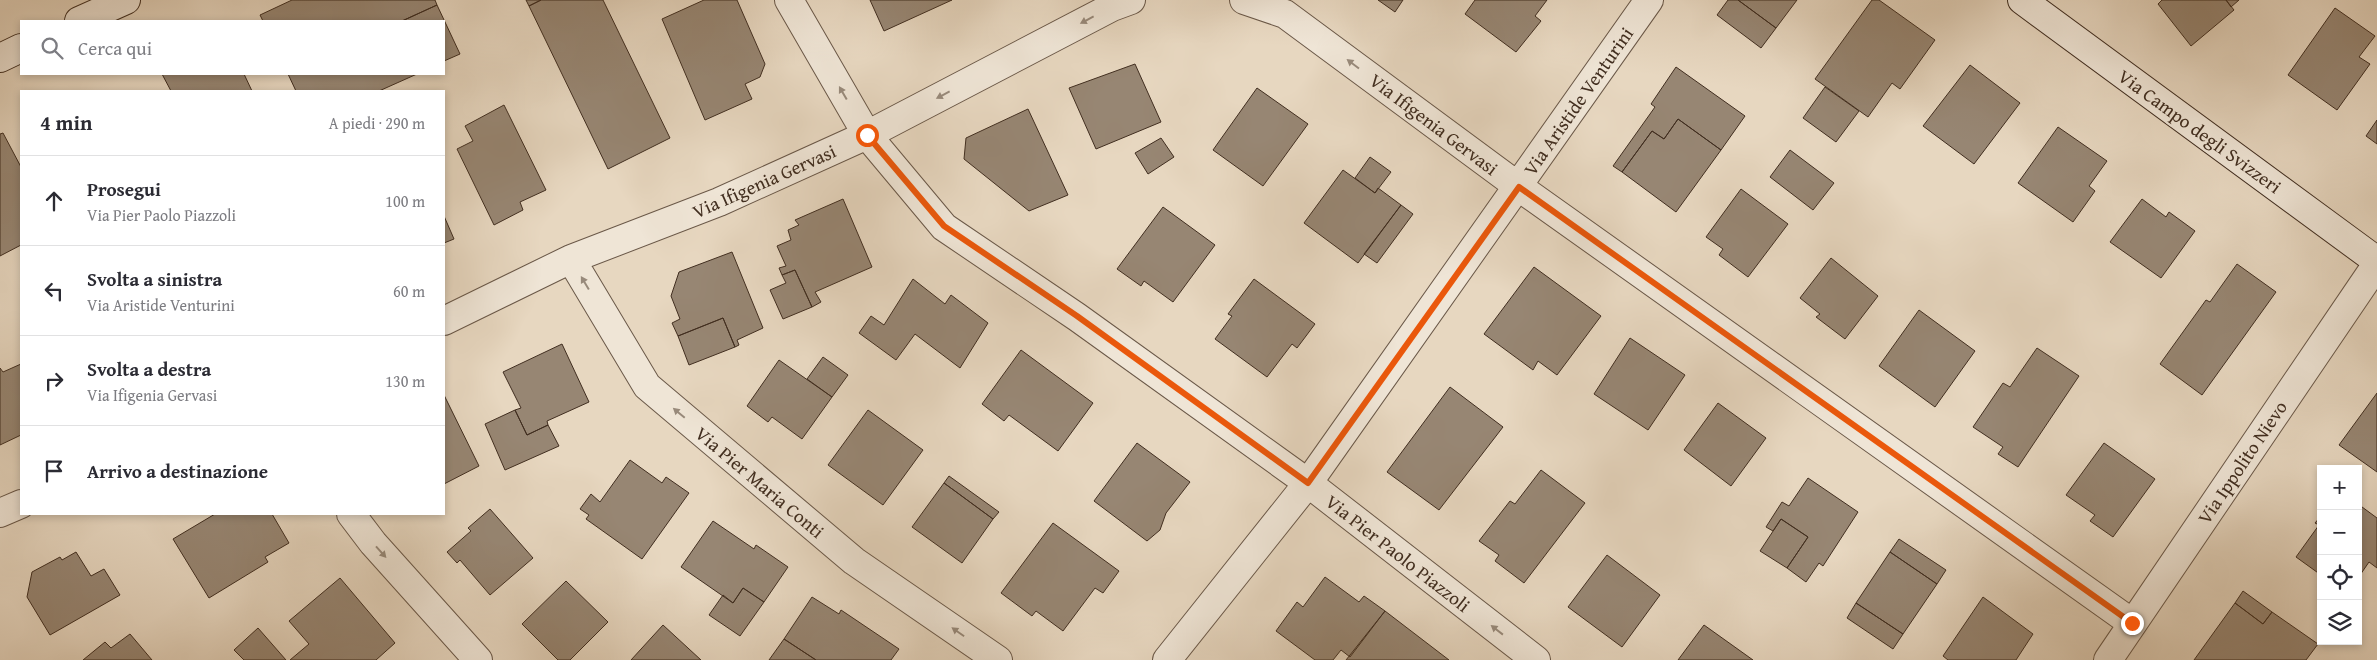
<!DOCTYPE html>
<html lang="it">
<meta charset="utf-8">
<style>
:root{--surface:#fff;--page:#f2f2f3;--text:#2b2b33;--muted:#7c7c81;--line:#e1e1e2}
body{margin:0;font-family:"Gentium Book Plus",serif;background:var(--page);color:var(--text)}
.controls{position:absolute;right:15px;bottom:15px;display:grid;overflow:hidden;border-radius:0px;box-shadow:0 2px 8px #0003}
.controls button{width:45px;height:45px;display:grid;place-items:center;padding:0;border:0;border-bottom:1px solid var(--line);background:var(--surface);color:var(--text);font:25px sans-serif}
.stop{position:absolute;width:15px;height:15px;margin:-11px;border:4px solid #ea580c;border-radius:50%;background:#fff}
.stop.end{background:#ea580c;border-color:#fff;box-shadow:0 1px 5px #0008}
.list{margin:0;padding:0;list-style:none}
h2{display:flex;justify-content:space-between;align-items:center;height:65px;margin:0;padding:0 20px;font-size:21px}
h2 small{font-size:16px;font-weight:400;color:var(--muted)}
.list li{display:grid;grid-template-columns:32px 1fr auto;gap:15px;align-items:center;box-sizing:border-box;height:90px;padding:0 20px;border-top:1px solid var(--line)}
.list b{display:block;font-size:19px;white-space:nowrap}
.list p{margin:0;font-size:16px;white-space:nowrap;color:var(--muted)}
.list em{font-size:16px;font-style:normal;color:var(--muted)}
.icon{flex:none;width:28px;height:28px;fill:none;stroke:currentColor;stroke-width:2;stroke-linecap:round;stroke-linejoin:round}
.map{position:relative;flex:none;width:2377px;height:660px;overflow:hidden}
.search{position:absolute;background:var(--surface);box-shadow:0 2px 8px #0003;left:20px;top:20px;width:425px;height:55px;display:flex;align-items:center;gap:12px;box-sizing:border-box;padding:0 18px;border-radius:0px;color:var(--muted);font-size:19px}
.panel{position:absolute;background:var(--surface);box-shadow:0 2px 8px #0003;left:20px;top:90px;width:425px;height:425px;border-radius:0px}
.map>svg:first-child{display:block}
.building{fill:#978673;stroke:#412e20}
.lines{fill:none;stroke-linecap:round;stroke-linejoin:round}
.street-casing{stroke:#6a5848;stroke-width:30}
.secondary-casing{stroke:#412e20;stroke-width:30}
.street{stroke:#efe5d6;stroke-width:28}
.secondary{stroke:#efe5d6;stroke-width:28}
.oneway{fill:#988a7b}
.route{stroke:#ea580c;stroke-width:6}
.labels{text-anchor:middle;stroke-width:4;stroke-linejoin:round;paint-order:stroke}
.street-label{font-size:19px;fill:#412e20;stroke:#efe5d6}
</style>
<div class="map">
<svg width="2377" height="660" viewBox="0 0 2377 660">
<rect width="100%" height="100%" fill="#e7d7c0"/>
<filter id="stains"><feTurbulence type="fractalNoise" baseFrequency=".004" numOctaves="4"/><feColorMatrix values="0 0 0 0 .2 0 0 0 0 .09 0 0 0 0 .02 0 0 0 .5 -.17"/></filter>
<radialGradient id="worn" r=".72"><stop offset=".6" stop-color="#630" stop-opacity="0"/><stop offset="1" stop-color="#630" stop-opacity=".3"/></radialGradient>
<path class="building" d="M292,0H435L437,5L402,21H263L260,15Z
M526,0H541L529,6Z
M541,0H603L670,138L608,169L529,6Z
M704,0H737L765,64L760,77L745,84L752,99L705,120L662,19Z
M870,0H952L884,31Z
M1378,0H1403L1395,12Z
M1475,0H1547L1535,16L1541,21L1516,52L1465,14Z
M1728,0H1738L1776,28L1761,48L1717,15Z
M1738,0H1797L1776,28Z
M1872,0H1879L1935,40L1900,89L1892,83L1868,117L1815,79Z
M2162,0H2226L2234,10L2191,46L2158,4Z
M2226,0H2239L2231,7Z
M437,5L460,54L444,61V21H402Z
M2335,8L2375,36L2359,57L2370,64L2337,110L2288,75Z
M1135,64L1161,122L1096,149L1069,88Z
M1970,65L2020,103L1974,164L1923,126Z
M1676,67L1745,116L1721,150L1678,119L1664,139L1652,131L1622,172L1613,166L1655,107L1651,104Z
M162,74H244L252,91H171Z
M288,74H417L379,91H296Z
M1825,87L1859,111L1836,142L1803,118Z
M1257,88L1308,124L1263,186L1213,150Z
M504,105L546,190L520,202L523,210L494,225L457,149L473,141L465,126Z
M1028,109L1068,195L1029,211L964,159L966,138Z
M1678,119L1721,150L1676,212L1622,172L1652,131L1664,139Z
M2377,120V144L2366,136Z
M2058,127L2107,161L2089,186L2095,191L2073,222L2018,183Z
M3,133L21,167V245L0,256V134Z
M1161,138L1174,157L1148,174L1135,153Z
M1790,150L1834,183L1813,210L1770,177Z
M1370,157L1391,172L1375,193L1355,178Z
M1343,170L1375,193L1378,188L1401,205L1358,263L1304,223Z
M1741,189L1788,224L1748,277L1719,255L1723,249L1706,237Z
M843,199L872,267L815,292L821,302L812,307L795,270L782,275L779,268L786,266L777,246L791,240L788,230L799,225L795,220Z
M2142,199L2166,217L2169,212L2195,231L2161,278L2110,242Z
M1401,205L1413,214L1377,263L1364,254Z
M1163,207L1215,245L1173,302L1144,281L1141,286L1117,269Z
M444,216L454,239L444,243Z
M732,252L763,328L737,340L739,345L735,347L723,318L678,336L672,323L680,319L671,296L679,272Z
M1831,258L1878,296L1845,339L1816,317L1820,314L1800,298Z
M2237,264L2276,292L2202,395L2160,364L2206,300L2210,302Z
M1534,267L1601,316L1557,375L1538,361L1533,370L1484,334Z
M795,270L812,307L783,319L770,290L786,283L782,275Z
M913,279L945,304L951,295L988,323L960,368L915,334L896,360L859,333L871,316L884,325Z
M1254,279L1315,324L1297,348L1292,344L1267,377L1215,339L1232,316L1228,314Z
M1919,310L1975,351L1935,407L1879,366Z
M723,318L735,347L689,365L678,336Z
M1630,338L1685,375L1648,430L1594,394Z
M562,344L589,402L547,421L548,425L527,435L515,410L521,408L503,372Z
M2037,348L2079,376L2018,467L1998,454L2003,447L1973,427L2003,383L2010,387Z
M1021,350L1093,403L1058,451L1009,415L1004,421L982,404Z
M823,357L848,375L832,397L807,379Z
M779,360L832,397L802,439L772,417L768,422L747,406Z
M21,364V435L0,445V368L3,372Z
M1450,387L1503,427L1439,510L1387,472Z
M2377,393V472L2339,445Z
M444,395L479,466L444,484Z
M1718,403L1766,438L1731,486L1684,450Z
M515,410L527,435L548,425L559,446L505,470L485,424Z
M868,410L923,450L883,505L828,465Z
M1137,443L1190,482L1166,513L1160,530L1147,541L1094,501Z
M2104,443L2155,479L2113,537L2090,521L2095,515L2066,495Z
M630,460L662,483L666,477L689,493L642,559L586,519L589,515L580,509L591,494L600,502Z
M1541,470L1585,503L1524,583L1495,561L1499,555L1479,541L1510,501L1515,504Z
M949,476L999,512L993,519L944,483Z
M1808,478L1858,512L1823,566L1819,563L1806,582L1787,568L1808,537L1781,519L1773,531L1766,527L1782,502L1789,506Z
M944,483L993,519L962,563L912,527Z
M2358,504L2377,518V568L2369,562L2358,578Z
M490,509L533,558L490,595L460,560L457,563L447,552L471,531L468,528Z
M215,514H272L289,543L265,557L268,562L209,598L173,539Z
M2321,516V575L2296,557L2319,525L2315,523Z
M1781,519L1808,537L1787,568L1760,551Z
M713,521L754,549L756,545L788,567L764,602L743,588L733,603L681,567Z
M1053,523L1119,571L1103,593L1095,588L1063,631L1036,611L1032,616L1001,593Z
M1899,539L1946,570L1937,584L1890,552Z
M76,552L91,576L104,569L120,595L50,635L27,597L32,572L60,557L62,560Z
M1890,552L1937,584L1903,634L1856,603Z
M1607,555L1660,595L1622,647L1568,607Z
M1325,577L1359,602L1364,596L1385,611L1350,657L1341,650L1333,660H1315L1276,631L1297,602L1303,607Z
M340,578L395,643L376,660H290L309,644L289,621Z
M566,581L608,622L570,660H558L522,624Z
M743,588L764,602L740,636L709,615L723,595L733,603Z
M2243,591L2272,612L2263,624L2235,603Z
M812,597L839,614L841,610L899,649L891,660H816L784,639Z
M1983,597L2033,634L2016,660H1948L1943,656Z
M1856,603L1903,634L1893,649L1847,618Z
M2235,603L2263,624L2272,612L2318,644L2306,660H2194Z
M1385,611L1449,660H1346Z
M663,625L701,660H631Z
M1704,625L1753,660H1678Z
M258,628L286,660H244L234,650Z
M130,634L152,660H83L105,642L111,648Z
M784,639L816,660H769Z"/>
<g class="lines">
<defs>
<path id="street" d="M789,0L867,135L944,227L1077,317L1308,483L1536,660
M1244,0L1285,14L1519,187L2132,623
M571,259L647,386L854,561L998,660
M444,321L571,259L719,202L867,135L1112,7L1131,0
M0,513L21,504
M351,514L373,543L478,660
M1167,660L1308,483L1649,0
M2108,660L2377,264"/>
<path id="secondary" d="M2022,0L2377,261
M79,21L126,0
M0,58L21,48"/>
</defs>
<use href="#street" class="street-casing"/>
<use href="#secondary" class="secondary-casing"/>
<use href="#street" class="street"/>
<use href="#secondary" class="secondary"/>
</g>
<defs><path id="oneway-solid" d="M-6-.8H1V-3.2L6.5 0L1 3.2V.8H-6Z" transform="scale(1.25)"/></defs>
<g class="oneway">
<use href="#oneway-solid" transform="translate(1087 20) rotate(152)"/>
<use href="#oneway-solid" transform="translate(1353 64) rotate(-143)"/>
<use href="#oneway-solid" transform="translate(843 93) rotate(-120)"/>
<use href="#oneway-solid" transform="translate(943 95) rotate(152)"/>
<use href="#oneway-solid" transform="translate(585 283) rotate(-121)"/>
<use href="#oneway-solid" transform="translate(679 413) rotate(-140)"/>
<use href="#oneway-solid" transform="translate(381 552) rotate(48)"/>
<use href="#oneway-solid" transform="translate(1497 630) rotate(-142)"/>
<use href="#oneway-solid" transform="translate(958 632) rotate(-145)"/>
</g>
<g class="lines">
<path class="route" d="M867,135L944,226L1077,316L1308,483L1519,187L2132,623"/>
</g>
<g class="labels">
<g class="street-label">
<text transform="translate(1578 101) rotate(-55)" y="7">Via Aristide Venturini</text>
<text transform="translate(1434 124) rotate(37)" y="7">Via Ifigenia Gervasi</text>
<text transform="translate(2200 131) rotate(36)" y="7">Via Campo degli Svizzeri</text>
<text transform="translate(764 181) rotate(-24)" y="7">Via Ifigenia Gervasi</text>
<text transform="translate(2242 462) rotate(-56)" y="7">Via Ippolito Nievo</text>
<text transform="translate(760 482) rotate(40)" y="7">Via Pier Maria Conti</text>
<text transform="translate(1398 553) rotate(38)" y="7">Via Pier Paolo Piazzoli</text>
</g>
</g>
<rect width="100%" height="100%" filter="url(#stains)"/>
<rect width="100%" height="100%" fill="url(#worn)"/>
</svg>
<div class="controls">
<button>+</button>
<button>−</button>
<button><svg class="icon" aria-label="locate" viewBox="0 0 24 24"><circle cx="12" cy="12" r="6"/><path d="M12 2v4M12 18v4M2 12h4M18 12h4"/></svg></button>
<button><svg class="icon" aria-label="layers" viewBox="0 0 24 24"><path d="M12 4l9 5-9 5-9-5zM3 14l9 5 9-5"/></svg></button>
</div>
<div class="stop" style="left:867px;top:135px"></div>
<div class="stop end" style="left:2132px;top:623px"></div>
<div class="search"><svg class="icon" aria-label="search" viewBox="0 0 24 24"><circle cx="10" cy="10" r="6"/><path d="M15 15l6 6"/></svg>Cerca qui</div>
<section class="panel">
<h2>4 min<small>A piedi · 290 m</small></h2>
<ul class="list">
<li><svg class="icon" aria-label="ahead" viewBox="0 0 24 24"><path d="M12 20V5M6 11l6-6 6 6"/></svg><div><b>Prosegui</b><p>Via Pier Paolo Piazzoli</p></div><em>100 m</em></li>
<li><svg class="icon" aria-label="left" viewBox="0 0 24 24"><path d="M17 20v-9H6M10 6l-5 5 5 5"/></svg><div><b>Svolta a sinistra</b><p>Via Aristide Venturini</p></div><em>60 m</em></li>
<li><svg class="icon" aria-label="right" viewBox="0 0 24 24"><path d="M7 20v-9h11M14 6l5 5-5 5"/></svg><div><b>Svolta a destra</b><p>Via Ifigenia Gervasi</p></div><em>130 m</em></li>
<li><svg class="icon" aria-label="arrive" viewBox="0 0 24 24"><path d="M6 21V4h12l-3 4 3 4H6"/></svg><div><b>Arrivo a destinazione</b></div></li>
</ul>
</section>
</div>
